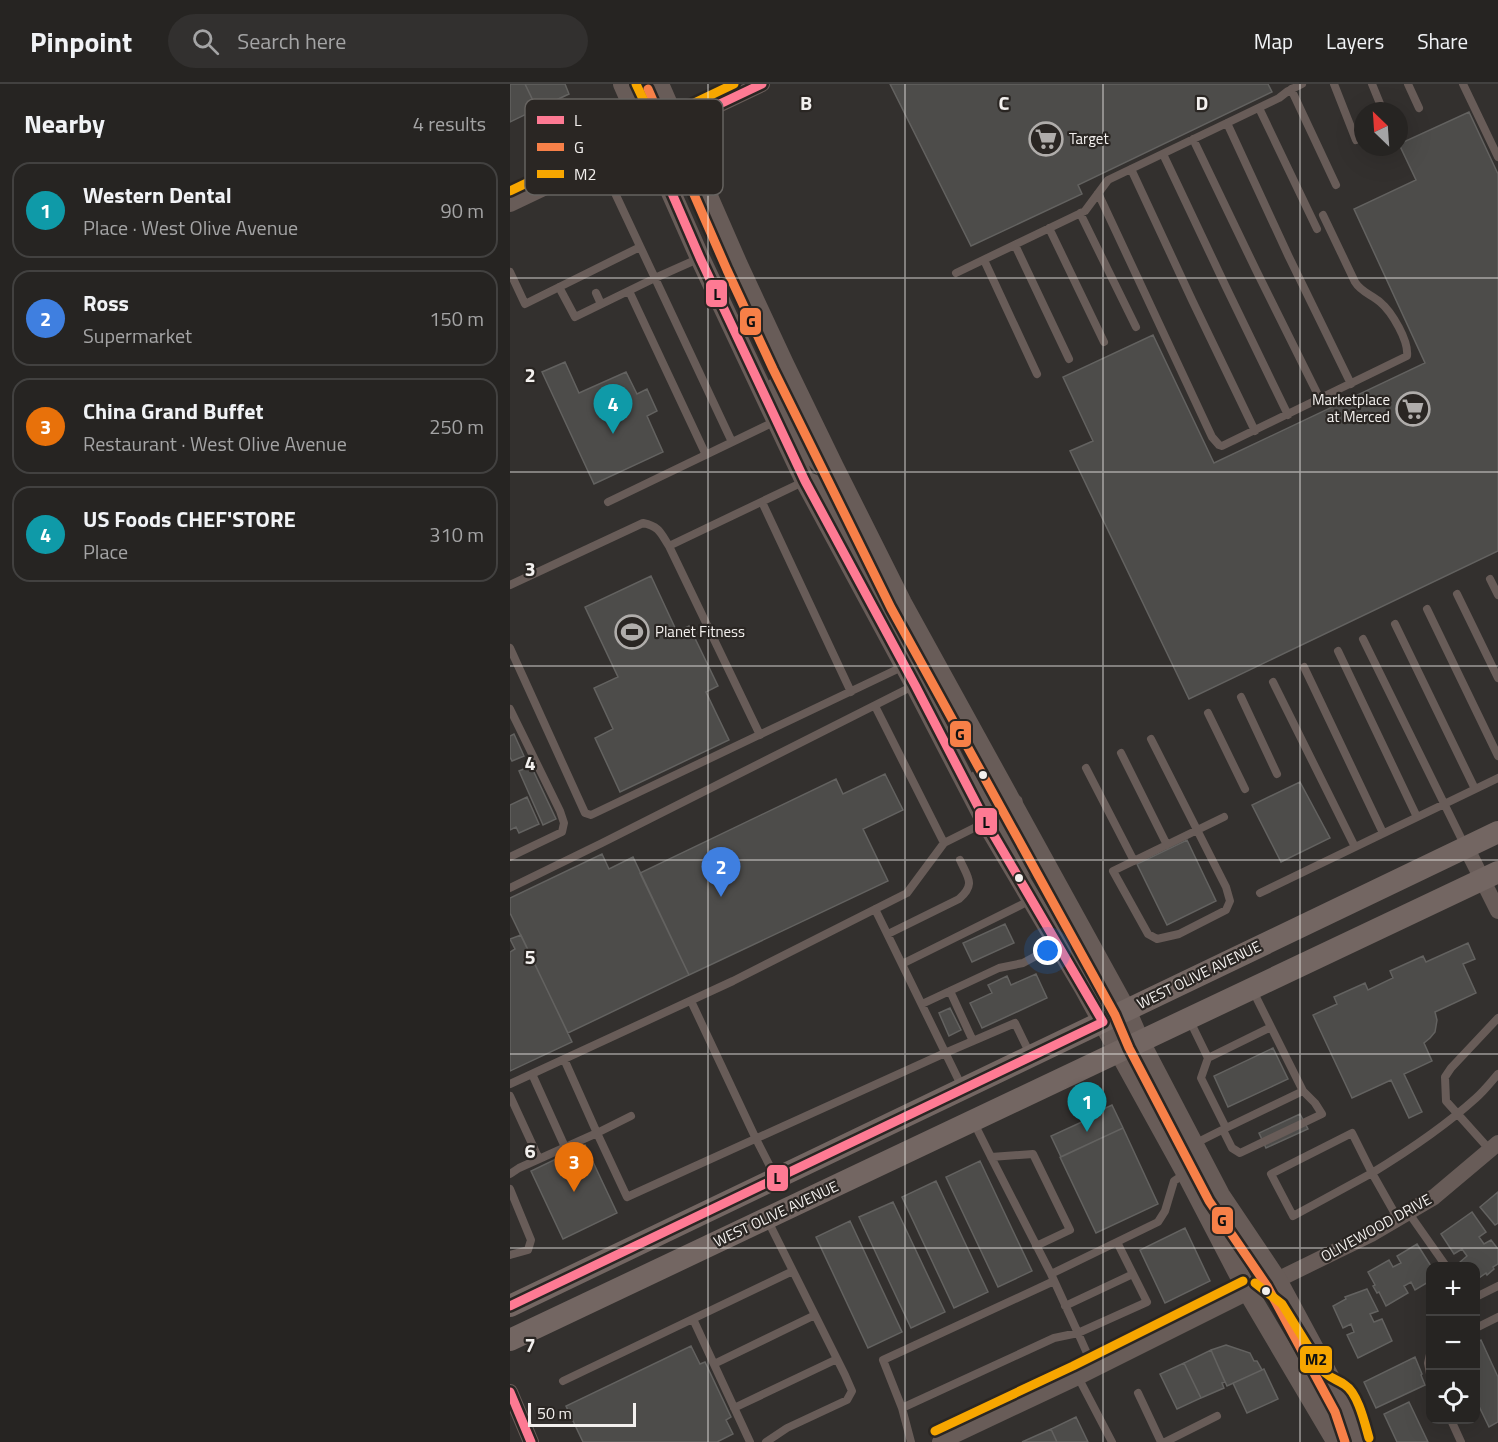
<!DOCTYPE html>
<meta charset="utf-8">
<style>
:root{--surface:#262422;--page:#32302f;--text:#f1f3f6;--muted:#a4a4a5;--line:#424140;--accent:#b0adab}
body{margin:0;font-family:"Titillium Web",sans-serif;background:var(--page);color:var(--text)}
.controls{position:absolute;right:18px;bottom:18px;display:grid;overflow:hidden;border-radius:12px;box-shadow:0 6px 24px #0002}
.controls button{width:54px;height:54px;display:grid;place-items:center;padding:0;border:0;border-bottom:2px solid var(--line);background:var(--surface);color:var(--text);font:30px sans-serif}
.compass{position:absolute;left:844px;top:18px;width:54px;height:54px;border-radius:50%;background:var(--surface);box-shadow:0 6px 24px #0002;rotate:335deg}
.scale{position:absolute;left:18px;bottom:15px;width:108px;box-sizing:border-box;padding-left:6px;border:3px solid #f3f0ee;border-top:0;font-size:16px;line-height:21px;white-space:nowrap;color:#f3f0ee;-webkit-text-stroke:4px #2a2623;paint-order:stroke}
.you{position:absolute;left:538px;top:867px;width:21px;height:21px;margin:-15px;border:4px solid #fff;border-radius:50%;background:#1a73e8;box-shadow:0 0 0 9px #1a73e833}
.badge{display:grid;place-items:center;width:39px;height:39px;border-radius:50%;background:var(--accent);color:#fff;font-size:20px;font-weight:700}
.pin{position:absolute;translate:-50% -50px;filter:drop-shadow(0 2px 3px #0008)}
.pin::after{content:'';position:absolute;top:32px;width:21px;height:18px;background:inherit;clip-path:polygon(0 0,100% 0,50% 100%)}
.list{margin:0;padding:0;list-style:none}
h2{display:flex;justify-content:space-between;align-items:center;height:78px;margin:0;padding:0 24px;font-size:26px}
h2 small{font-size:20px;font-weight:400;color:var(--muted)}
.list li{display:grid;grid-template-columns:39px 1fr auto;gap:18px;align-items:center;box-sizing:border-box;height:96px;margin:0 12px 12px;padding:0 12px;border:2px solid var(--line);border-radius:18px}
.list b{display:block;font-size:22px;white-space:nowrap}
.list p{margin:0;font-size:20px;white-space:nowrap;color:var(--muted)}
.list em{font-size:20px;font-style:normal;color:var(--muted)}
.icon{flex:none;width:33px;height:33px;fill:none;stroke:currentColor;stroke-width:2;stroke-linecap:round;stroke-linejoin:round}
.map{position:relative;flex:none;width:988px;height:1358px;overflow:hidden}
header{display:flex;align-items:center;gap:36px;box-sizing:border-box;height:84px;padding:0 30px;background:var(--surface);border-bottom:2px solid var(--line)}
header strong{font-size:28px}
nav{display:flex;gap:33px;margin-inline-start:auto;font-size:21px}
.search{width:420px;height:54px;background:var(--page);display:flex;align-items:center;gap:15px;box-sizing:border-box;padding:0 21px;border-radius:33px;color:var(--muted);font-size:22px}
main{display:flex}
aside{flex:1;background:var(--surface)}
.map>svg:first-child{display:block}
.building{fill:#4d4c4a;stroke:#636260;stroke-width:1.5}
.lines{fill:none;stroke-linecap:round;stroke-linejoin:round}
.service{stroke:#685c58;stroke-width:8}
.minor{stroke:#685c58;stroke-width:16}
.tertiary{stroke:#685c58;stroke-width:20}
.secondary{stroke:#736662;stroke-width:22}
.bus-1-casing{stroke:#2a2623;stroke-width:14}
.bus-2-casing{stroke:#2a2623;stroke-width:14}
.bus-3-casing{stroke:#2a2623;stroke-width:14}
.bus-1{stroke:#fe7a93;stroke-width:9}
.bus-2{stroke:#f78048;stroke-width:9}
.bus-3{stroke:#f7a600;stroke-width:9}
.grid{fill:none;stroke:#f3f0ee;stroke-width:1.5;stroke-opacity:0.55}
.bus-dot{fill:#f3f0ee;stroke:#2a2623;stroke-width:2}
.labels{text-anchor:middle;stroke-width:4.5;stroke-linejoin:round;paint-order:stroke}
.poi-label{font-size:15px;fill:#f3f0ee;stroke:#2a2623;text-anchor:start}
.street-label{font-size:15px;fill:#f3f0ee;stroke:#2a2623}
.key{fill:#2a2623;stroke:#666360;stroke-width:1.5}
.key-label{font-size:16px;fill:#f3f0ee}
.grid-label{font-size:20px;text-anchor:middle;font-weight:bold;fill:#f3f0ee;stroke:#2a2623;stroke-width:4.5;stroke-linejoin:round;paint-order:stroke}
.line-badge{stroke:#2a2623;stroke-width:2}
.pale-badge-label{font-size:16px;text-anchor:middle;font-weight:bold;fill:#111}
</style>
<header>
<strong>Pinpoint</strong>
<div class="search"><svg class="icon" aria-label="search" viewBox="0 0 24 24"><circle cx="10" cy="10" r="6"/><path d="M15 15l6 6"/></svg>Search here</div>
<nav><a>Map</a><a>Layers</a><a>Share</a></nav>
</header>
<main>
<aside>
<h2>Nearby<small>4 results</small></h2>
<ul class="list">
<li><span class="badge" style="background:#0f9aa8">1</span><div><b>Western Dental</b><p>Place · West Olive Avenue</p></div><em>90 m</em></li>
<li><span class="badge" style="background:#3f7fe0">2</span><div><b>Ross</b><p>Supermarket</p></div><em>150 m</em></li>
<li><span class="badge" style="background:#e8710a">3</span><div><b>China Grand Buffet</b><p>Restaurant · West Olive Avenue</p></div><em>250 m</em></li>
<li><span class="badge" style="background:#0f9aa8">4</span><div><b>US Foods CHEF'STORE</b><p>Place</p></div><em>310 m</em></li>
</ul>
</aside>
<div class="map">
<svg width="988" height="1358" viewBox="0 0 988 1358">
<rect width="100%" height="100%" fill="#33302e"/>
<path class="building" d="M0,0H15L27,25L0,38Z
M15,0H55L59,10L27,25Z
M380,0H758L762,8L568,101L572,110L461,162Z
M959,28L988,90V467L679,615L560,367L583,357L553,293L643,251L704,379L915,279L844,125L906,96L889,60Z
M55,278L69,309L116,288L127,310L137,305L147,327L137,332L153,368L84,400L32,288Z
M141,492L167,548L179,542L208,602L196,608L219,656L110,708L85,654L103,645L84,604L108,593L75,523Z
M4,650L14,672L2,677L0,673V652Z
M21,682L46,735L33,741L9,687Z
M375,690L393,726L353,745L378,797L179,891L130,789L326,695L333,710Z
M790,698L820,754L771,778L742,721Z
M17,713L29,740L9,749L6,743L0,746V721Z
M677,756L706,817L657,841L627,780Z
M92,770L99,785L123,773L179,891L58,949L0,829V814Z
M495,840L504,859L462,878L453,859Z
M11,851L62,958L0,987V868L5,865L0,855Z
M958,859L965,875L953,880L966,909L925,928L927,936L925,948L920,954L914,959L922,977L894,990L912,1028L899,1034L881,996L842,1014L803,931L827,920L824,913L855,899L858,906L883,894L880,887L913,872L916,878Z
M526,890L537,914L472,944L460,919L482,909L478,901L497,892L501,901Z
M440,924L451,946L439,952L429,929Z
M763,964L778,995L718,1023L704,992Z
M602,1021L613,1044L551,1073L541,1052L574,1037L572,1035Z
M790,1030L798,1045L756,1064L749,1049Z
M613,1044L648,1120L586,1149L550,1073Z
M75,1061L107,1129L53,1155L21,1087Z
M470,1077L522,1187L488,1203L436,1093Z
M426,1097L478,1208L444,1224L392,1113Z
M988,1108V1139L985,1141L970,1123Z
M383,1118L435,1228L401,1244L349,1133Z
M962,1128L976,1148L969,1153L974,1160L981,1156L988,1165V1180L983,1183L984,1185L977,1191L976,1189L966,1196V1182H953L950,1178L957,1172L952,1165L944,1170L931,1150Z
M340,1137L392,1248L358,1264L306,1153Z
M675,1144L700,1197L655,1219L630,1166Z
M907,1160L921,1182L920,1197L905,1206L901,1198L894,1202L898,1209L876,1222L869,1208L867,1209L863,1202L865,1201L858,1188L879,1176L883,1183L891,1179L887,1172Z
M857,1205L868,1227L860,1230L864,1238L872,1235L882,1257L848,1274L837,1251L844,1248L841,1240L833,1244L823,1222L836,1215L835,1213Z
M971,1256L988,1293V1338L979,1343L966,1316V1259Z
M716,1261L740,1269L744,1277H747L752,1286L717,1302L701,1266Z
M181,1262L190,1280L195,1278L221,1333L216,1336L223,1350L207,1358H73L56,1322Z
M701,1266L715,1298L712,1299L714,1304L691,1314L674,1279Z
M905,1273L912,1290L911,1291L915,1301L866,1324L854,1298Z
M674,1279L691,1314L667,1325L650,1290Z
M754,1285L768,1315L737,1329L723,1299Z
M899,1318L918,1358H887L874,1330Z
M566,1333L578,1358H547L541,1345Z
M541,1345L547,1358H512Z"/>
<g class="lines">
<path class="service" d="M824,0L846,56
M862,0L873,27
M898,0L909,24
M953,0L988,73
M781,5L826,101
M749,24L807,145
M717,39L778,171L841,300
M683,55L746,186L810,315
M653,70L715,201L778,331
M621,85L682,216L745,347
M104,107L222,358
M588,109L702,353L709,361L712,362L897,272C899,257 882,228 870,218C862,211 851,208 845,198L813,131
M570,129L626,243
M539,144L594,258
M505,161L559,275
M474,176L527,290
M0,188L15,220L130,163
M446,189L575,127L598,96L769,14L778,7L792,0
M49,203L65,233L145,194L190,174
M119,207L196,371
M86,209L91,220
M98,418L268,336
M252,418L341,608
M159,462L250,651
M980,495L988,511
M0,501L133,439C150,443 150,448 159,462L295,397
M947,510L988,594
M917,525L988,672
M885,540L965,705
M853,555L955,762
M0,564L75,729L81,731L394,582
M828,567L907,733
M794,583L873,749
M763,598L845,763
M731,613L767,690
M365,622L434,759
M0,625L50,727L54,739L52,748L0,773
M698,629L735,705
M641,655L716,803L720,817L716,826L669,850L647,855L638,850L603,787C640,769 677,751 714,733
M611,669L657,761
M576,684L624,777
M0,804L92,759L405,601
M750,809L988,694
M365,825L453,1005
M378,850L449,815C466,800 458,794 450,776
M392,880L521,816
M440,907L463,957
M181,917L246,1055L266,1094
M412,920L489,884L513,879L548,860
M679,935L698,974L691,994L716,1044L684,1060
M698,974L761,943
M54,975L87,1049L121,1032
M22,990L55,1063
M0,1000L223,897L397,809L434,759L476,738
M0,1012L29,1075
M464,1039L481,1073L541,1190L568,1249L637,1218L607,1158
M716,1044L793,1007L743,907
M713,1046L722,1064L730,1069L812,1030L805,1019L793,1007
M842,1049L862,1089L783,1132L761,1090Z
M980,1066L936,1017L935,993L941,984L988,934
M481,1073L523,1070L560,1146L526,1162
M0,1090L9,1084L87,1049L117,1113L435,969L505,939L521,972
M0,1105L21,1156L18,1166L0,1171
M898,1128L936,1182
M888,1135L862,1089C898,1067 934,1043 966,1014C974,1007 981,998 988,990
M541,1190L648,1138L655,1127L664,1097L676,1089
M966,1213L988,1202
M555,1222L623,1190
M183,1235L240,1358
M966,1244L988,1233
M920,1270L918,1279L920,1290
M204,1280L305,1231
M568,1293L602,1358
M53,1297L283,1187
M628,1309L651,1358
M224,1324L327,1275
M392,1324L373,1276L544,1197
M941,1336L951,1358
M256,1358L277,1344L337,1316L342,1307L335,1291L257,1135
M401,1358L392,1324L544,1254L568,1249L584,1285
M655,1358L707,1332"/>
<path class="minor" d="M0,120L252,0
M956,763L988,827
M767,1196L861,1150L924,1113L988,1059
M0,1308L21,1358
M430,1358L568,1293L738,1208"/>
<path class="tertiary" d="M113,0L190,174L295,397L405,601L476,738L574,904L676,1089L738,1208L823,1352L828,1358
M149,0L228,181L274,280L324,383L392,519L616,926L630,958L710,1111L767,1196L829,1311L836,1323L848,1358
M265,304C280,331 291,362 314,383H324
M295,397L308,402L316,408L324,417L352,471L372,503
M468,696L478,715L487,722L503,719
M476,738H487L496,743L528,786"/>
<path class="secondary" d="M0,1222C329,1064 659,906 988,748
M0,1256L988,788"/>
<defs>
<path id="bus-1" d="M0,1222L593,938L476,738L405,601L295,397L190,174L138,54L252,0
M0,1308L21,1358"/>
<path id="bus-2" d="M138,5L217,186L263,285L381,524L605,931L619,964L699,1117L757,1202L825,1328L835,1358"/>
<path id="bus-3" d="M126,0L149,49
M0,107L224,0
M745,1199L772,1220L814,1288C823,1296 827,1295 835,1301C848,1309 855,1340 859,1354
M425,1347L563,1282L733,1197"/>
</defs>
<use href="#bus-1" class="bus-1-casing"/>
<use href="#bus-2" class="bus-2-casing"/>
<use href="#bus-3" class="bus-3-casing"/>
<use href="#bus-1" class="bus-1"/>
<use href="#bus-2" class="bus-2"/>
<use href="#bus-3" class="bus-3"/>
</g>
<path class="grid" d="M198,0V1358M395,0V1358M593,0V1358M790,0V1358M0,194H988M0,388H988M0,582H988M0,776H988M0,970H988M0,1164H988"/>
<defs>
<symbol id="supermarket-ring" viewBox="-11 -11 22 22"><circle r="9.5" fill="#2a2623" stroke="#b0adab" stroke-width="1.5"/><path d="M-6-5.5h2.5l.6 2H6L4.5 2H-2.5L-4.4-4H-6ZM-1.5 3.2a1.3 1.3 0 1 0 .1 0ZM3 3.2a1.3 1.3 0 1 0 .1 0Z" fill="#b0adab"/></symbol>
<symbol id="stadium-ring" viewBox="-11 -11 22 22"><circle r="9.5" fill="#2a2623" stroke="#b0adab" stroke-width="1.5"/><path d="M0-5a6.5 5 0 1 0 0 10a6.5 5 0 1 0 0-10ZM-3.5-1.8h7v3.6h-7Z" fill="#b0adab"/></symbol>
</defs>
<g fill-rule="evenodd">
<use href="#supermarket-ring" x="517" y="36" width="38" height="38"/>
<use href="#supermarket-ring" x="884" y="306" width="38" height="38"/>
<use href="#stadium-ring" x="103" y="529" width="38" height="38"/>
</g>
<g class="bus-dot">
<circle cx="473" cy="691" r="5"/>
<circle cx="509" cy="794" r="5"/>
<circle cx="756" cy="1207" r="5"/>
</g>
<g class="labels">
<g class="poi-label">
<text x="559" y="60">Target</text>
<text x="880" y="321" text-anchor="end">Marketplace<tspan x="880" dy="17">at Merced</tspan></text>
<text x="145" y="553">Planet Fitness</text>
</g>
<g class="street-label">
<text transform="translate(689 891) rotate(-26)" y="5">WEST OLIVE AVENUE</text>
<text transform="translate(266 1130) rotate(-25)" y="5">WEST OLIVE AVENUE</text>
<text transform="translate(866 1144) rotate(-29)" y="5">OLIVEWOOD DRIVE</text>
</g>
</g>
<rect x="15" y="15" width="198" height="96" rx="9" class="key"/>
<rect x="27" y="32" width="27" height="8" fill="#fe7a93"/>
<rect x="27" y="59" width="27" height="8" fill="#f78048"/>
<rect x="27" y="86" width="27" height="8" fill="#f7a600"/>
<g class="key-label">
<text x="64" y="42">L</text>
<text x="64" y="69">G</text>
<text x="64" y="96">M2</text>
</g>
<g class="grid-label">
<text x="296" y="26">B</text>
<text x="494" y="26">C</text>
<text x="692" y="26">D</text>
<text x="20" y="298">2</text>
<text x="20" y="492">3</text>
<text x="20" y="686">4</text>
<text x="20" y="880">5</text>
<text x="20" y="1074">6</text>
<text x="20" y="1268">7</text>
</g>
<g class="line-badge">
<rect x="195" y="195" width="23" height="29" rx="6" fill="#fe7a93"/>
<rect x="229" y="223" width="23" height="29" rx="6" fill="#f78048"/>
<rect x="439" y="636" width="23" height="28" rx="6" fill="#f78048"/>
<rect x="464" y="723" width="24" height="29" rx="6" fill="#fe7a93"/>
<rect x="256" y="1080" width="23" height="28" rx="6" fill="#fe7a93"/>
<rect x="701" y="1122" width="23" height="29" rx="6" fill="#f78048"/>
<rect x="789" y="1261" width="34" height="29" rx="6" fill="#f7a600"/>
</g>
<g class="pale-badge-label">
<text x="207" y="216">L</text>
<text x="241" y="243">G</text>
<text x="450" y="656">G</text>
<text x="476" y="744">L</text>
<text x="267" y="1100">L</text>
<text x="712" y="1142">G</text>
<text x="806" y="1281">M2</text>
</g>
</svg>
<div class="controls">
<button>+</button>
<button>−</button>
<button><svg class="icon" aria-label="locate" viewBox="0 0 24 24"><circle cx="12" cy="12" r="6"/><path d="M12 2v4M12 18v4M2 12h4M18 12h4"/></svg></button>
</div>
<svg class="compass" viewBox="-18 -18 36 36"><path d="M0-13l5 13h-10z" fill="#e53935"/><path d="M0 13l5-13h-10z" fill="#a4a4a5"/></svg>
<div class="scale">50 m</div>
<div class="you"></div>
<div class="pin badge" style="left:577px;top:1048px;background:#0f9aa8">1</div>
<div class="pin badge" style="left:211px;top:813px;background:#3f7fe0">2</div>
<div class="pin badge" style="left:64px;top:1108px;background:#e8710a">3</div>
<div class="pin badge" style="left:103px;top:350px;background:#0f9aa8">4</div>
</div>
</main>
